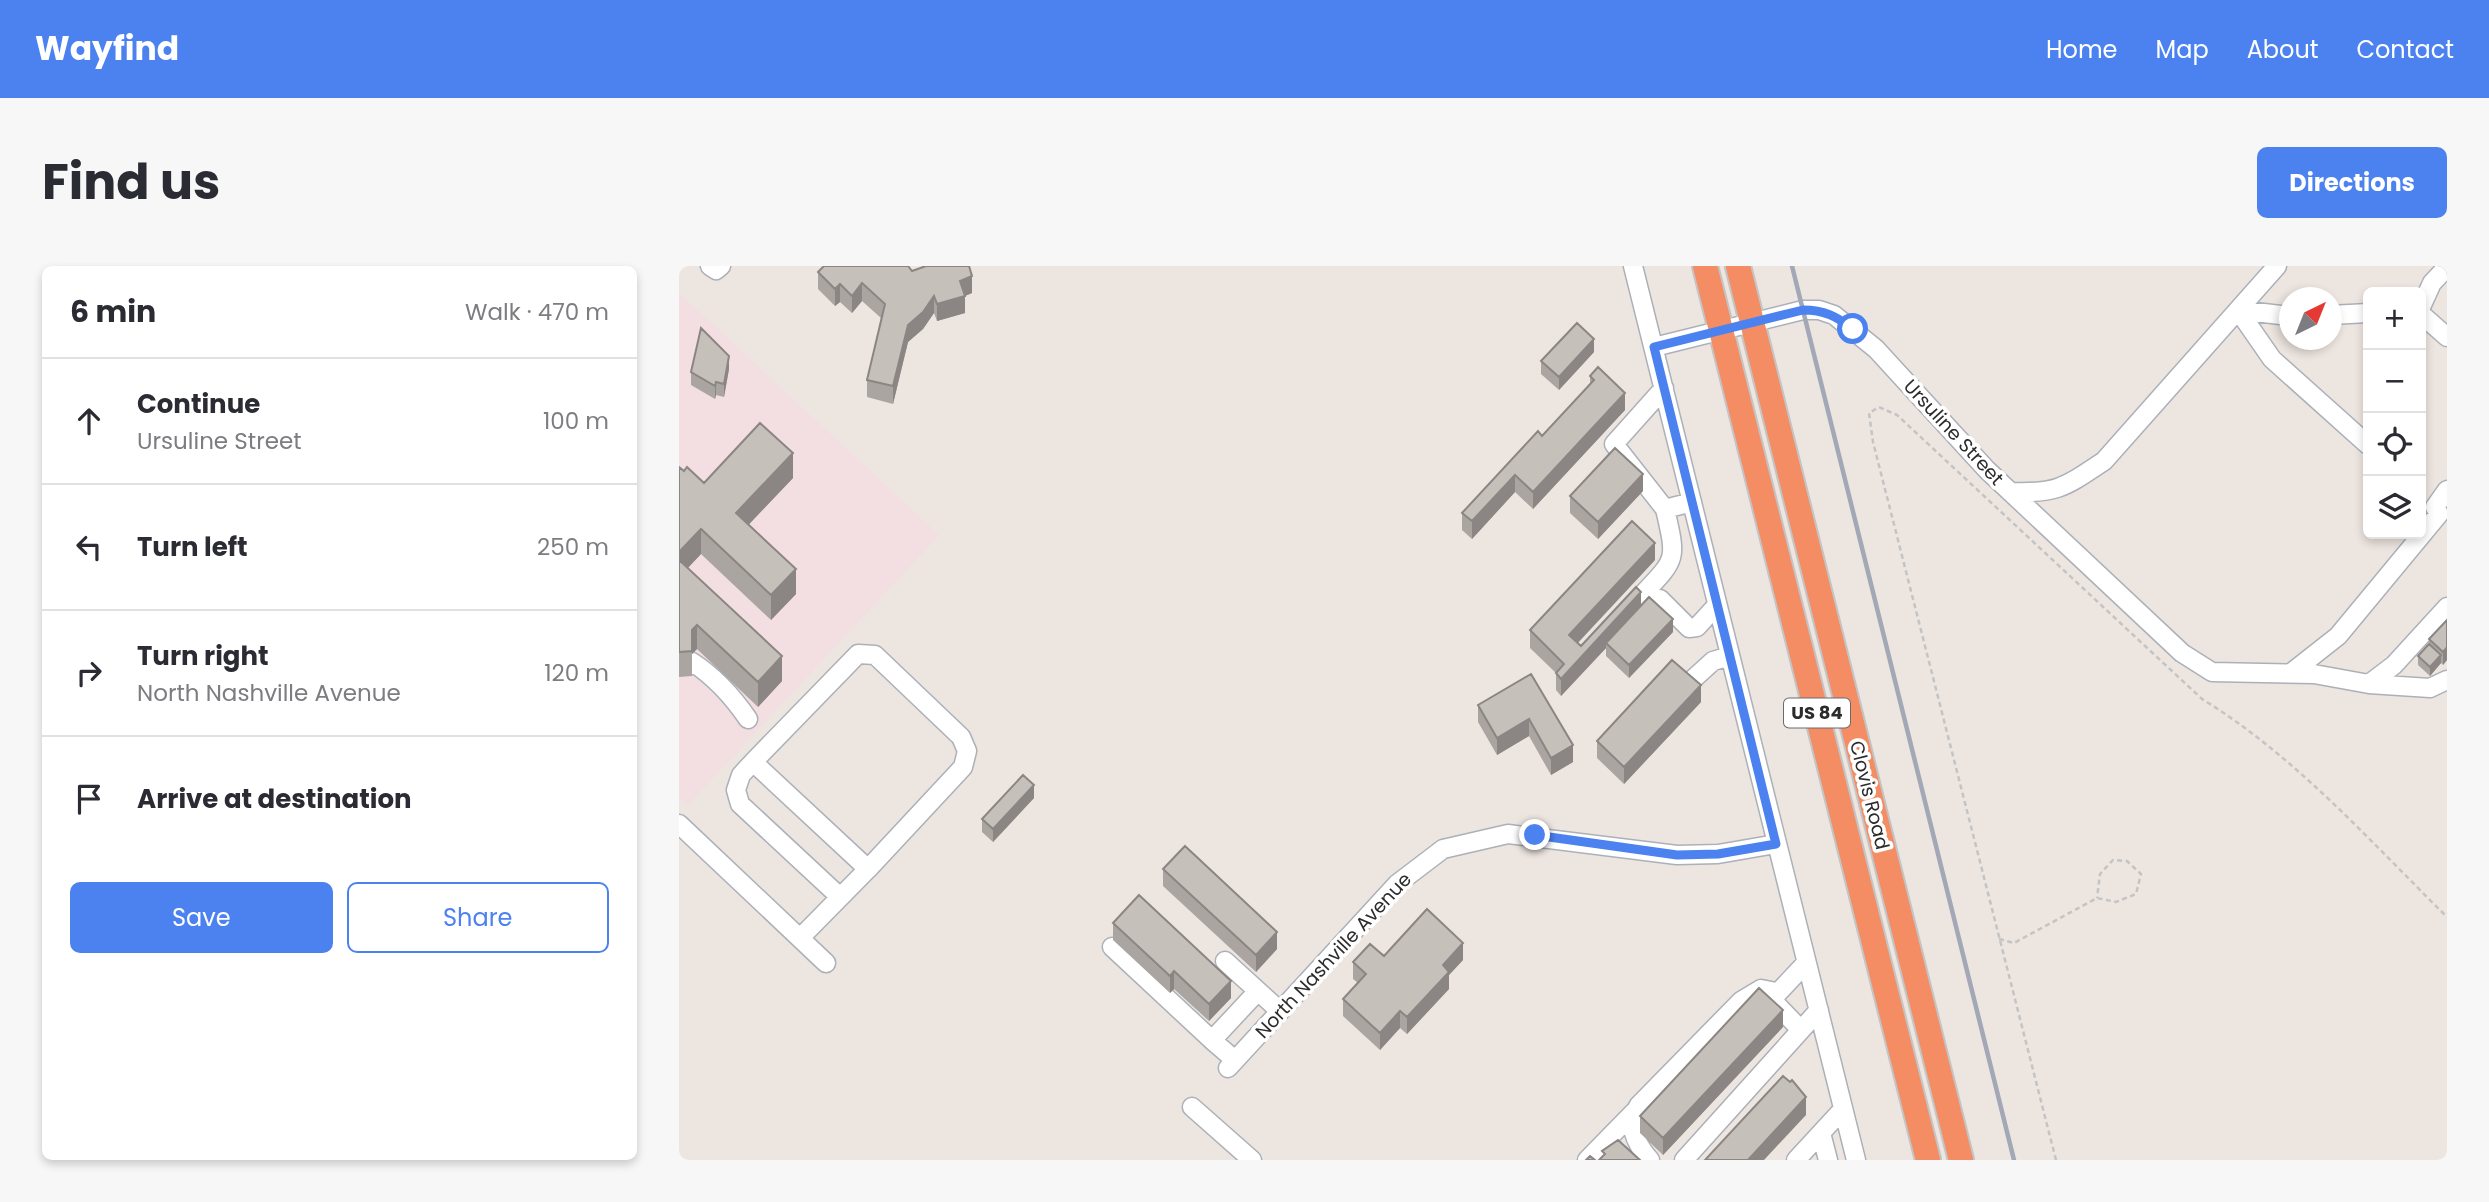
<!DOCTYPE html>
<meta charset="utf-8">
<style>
:root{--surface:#fff;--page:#f7f7f7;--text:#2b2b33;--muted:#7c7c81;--line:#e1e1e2;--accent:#4b82ef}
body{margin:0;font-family:Poppins,sans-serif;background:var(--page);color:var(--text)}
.controls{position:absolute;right:21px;top:21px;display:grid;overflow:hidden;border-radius:10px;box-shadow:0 4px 10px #0003}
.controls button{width:63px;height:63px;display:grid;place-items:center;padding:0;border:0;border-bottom:2px solid var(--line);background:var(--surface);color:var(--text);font:35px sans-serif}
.compass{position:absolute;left:1600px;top:21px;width:63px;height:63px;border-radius:50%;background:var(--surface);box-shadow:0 4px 10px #0003;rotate:43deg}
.stop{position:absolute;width:21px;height:21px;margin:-16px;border:5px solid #4b82ef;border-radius:50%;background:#fff}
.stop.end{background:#4b82ef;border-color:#fff;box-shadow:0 2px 7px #0008}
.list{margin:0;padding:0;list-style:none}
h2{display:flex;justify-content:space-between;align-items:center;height:91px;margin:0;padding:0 28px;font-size:30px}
h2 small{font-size:23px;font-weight:400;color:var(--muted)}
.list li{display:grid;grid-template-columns:46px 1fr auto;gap:21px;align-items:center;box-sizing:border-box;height:126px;padding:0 28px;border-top:2px solid var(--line)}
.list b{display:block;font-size:26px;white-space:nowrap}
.list p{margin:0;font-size:23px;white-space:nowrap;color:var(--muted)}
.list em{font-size:23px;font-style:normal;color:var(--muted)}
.actions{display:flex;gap:14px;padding:21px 28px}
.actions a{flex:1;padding:16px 0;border:2px solid var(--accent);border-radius:10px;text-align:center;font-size:24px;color:var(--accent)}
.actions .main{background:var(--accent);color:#fff}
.icon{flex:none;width:38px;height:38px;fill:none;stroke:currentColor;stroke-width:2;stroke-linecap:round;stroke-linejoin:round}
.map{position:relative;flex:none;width:1768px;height:894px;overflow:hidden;border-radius:10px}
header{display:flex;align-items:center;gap:42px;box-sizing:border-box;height:98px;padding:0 35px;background:var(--accent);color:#fff}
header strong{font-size:33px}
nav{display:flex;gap:38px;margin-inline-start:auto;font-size:24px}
.intro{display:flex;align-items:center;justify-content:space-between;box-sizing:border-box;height:168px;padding:0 42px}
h1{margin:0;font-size:49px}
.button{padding:18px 32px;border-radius:10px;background:var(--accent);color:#fff;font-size:24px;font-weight:700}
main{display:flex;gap:42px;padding:0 42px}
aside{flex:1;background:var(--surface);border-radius:10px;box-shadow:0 4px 10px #0003}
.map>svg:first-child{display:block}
.medical{fill:#f3dee2}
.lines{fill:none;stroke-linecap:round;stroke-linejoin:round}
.minor-casing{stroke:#acb0b8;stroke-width:21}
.highway-casing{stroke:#c4c4c4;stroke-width:28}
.path{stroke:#c4c4c4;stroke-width:2.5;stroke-dasharray:5 3.5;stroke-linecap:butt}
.minor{stroke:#fff;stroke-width:18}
.highway{stroke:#f48d63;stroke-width:24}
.rail{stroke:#a2a8b5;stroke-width:4.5}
.wall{fill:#aaa5a1}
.shaded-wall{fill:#8b8683}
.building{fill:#c6c0bb;stroke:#8b8683;stroke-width:2}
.route{stroke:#4b82ef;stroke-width:9}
.labels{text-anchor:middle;stroke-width:7;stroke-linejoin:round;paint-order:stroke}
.shield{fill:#fff;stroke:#6b6b6b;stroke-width:2}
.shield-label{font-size:18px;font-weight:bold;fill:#2c2c2c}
.street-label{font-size:19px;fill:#2c2c2c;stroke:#fff}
</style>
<header>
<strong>Wayfind</strong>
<nav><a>Home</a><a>Map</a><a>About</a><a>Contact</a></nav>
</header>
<div class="intro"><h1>Find us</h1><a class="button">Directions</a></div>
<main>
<aside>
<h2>6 min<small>Walk · 470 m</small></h2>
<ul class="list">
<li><svg class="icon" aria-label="ahead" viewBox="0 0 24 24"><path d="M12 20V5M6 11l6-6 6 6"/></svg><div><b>Continue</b><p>Ursuline Street</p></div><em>100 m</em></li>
<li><svg class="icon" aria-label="left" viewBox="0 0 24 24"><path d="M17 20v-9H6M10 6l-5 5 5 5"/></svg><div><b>Turn left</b></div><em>250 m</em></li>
<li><svg class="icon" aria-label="right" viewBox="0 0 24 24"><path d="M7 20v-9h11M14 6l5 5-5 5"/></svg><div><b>Turn right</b><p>North Nashville Avenue</p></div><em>120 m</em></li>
<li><svg class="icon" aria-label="arrive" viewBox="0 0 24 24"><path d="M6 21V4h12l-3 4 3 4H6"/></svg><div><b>Arrive at destination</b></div></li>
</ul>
<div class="actions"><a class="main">Save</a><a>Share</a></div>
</aside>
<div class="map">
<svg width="1768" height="894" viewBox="0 0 1768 894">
<rect width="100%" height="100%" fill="#ede5e0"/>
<path class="medical" d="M0,27L260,269L9,539L0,530Z"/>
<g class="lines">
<defs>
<path id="minor" d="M31,0L37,4L42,0
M954,0L1177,894
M1742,41L1753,17L1768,1
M1559,44L1593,93L1689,179
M1559,44L1610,50
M1742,48L1768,71
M1652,49L1689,47
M975,81L1124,44H1140L1155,49L1197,83L1308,204L1503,387L1533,406L1635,408L1690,418L1751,422L1768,414
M985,122L935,178L986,243L1013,236
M1331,226C1378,228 1386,221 1425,195L1598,0
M962,330C998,292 998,295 986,243
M981,333L1010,362L1018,361L1038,339
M13,399V396C36,411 54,431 69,453
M1612,407L1659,370L1760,248L1756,241L1768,224
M1012,415L1034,395L1051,390
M1690,418L1715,399L1768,341
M74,496L179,388L196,389L282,471L288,485L284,501L189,603
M0,558L147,697
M121,672L189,603L74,496L62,509L57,524L61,538L161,631
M433,681L535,776
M546,695L601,745
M1122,764L1096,737L1095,731L1127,697
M556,794L535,776L536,771L579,725
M549,802L718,618L764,583L829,568L998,589L1039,588L1097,578
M513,841L573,894
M1142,867L1149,894
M908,894L955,846
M971,894C957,878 947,858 960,839L1062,735L1082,723L1097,726
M1005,894L1140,744
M1117,894L1164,843"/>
<path id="highway" d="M1026,0L1249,894
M1059,0L1282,894"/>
</defs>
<use href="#minor" class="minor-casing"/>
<use href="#highway" class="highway-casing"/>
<path class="path" d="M1320,673L1335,677L1418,632L1437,636L1457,628L1462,608L1448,595L1434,594L1421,608L1418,632
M1377,894L1194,176L1190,147L1200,141L1218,149L1523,433C1616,490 1691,575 1768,651"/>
<use href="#minor" class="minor"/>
<use href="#highway" class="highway"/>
<path class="rail" d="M1113,0L1335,894"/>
</g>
<path class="wall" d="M243,0H290L293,27L286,30V47L258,55L255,47L244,63L229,76L214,138L188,131V114L202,52L183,35L173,47L161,36L156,40L139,23V6L232,4L233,5L243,1Z
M915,86L880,124L862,108V95Z
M50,103L45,131L37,129L36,133L12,119V106Z
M911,110L946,144L854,243L836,226L793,273L783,264V247L863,170L911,119Z
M0,201L5,205L25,217L114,212L69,259L117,328L92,354L22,288L9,302L103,415L79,441L18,383L13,388V410L0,411Z
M964,225L919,273L891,247V230Z
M976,294L899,377L902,380L962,339L994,366L950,412L927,390V382L882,430L877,424V407L851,382V364Z
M1768,354V394L1764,399L1762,397L1751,410L1739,399V390L1750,378V373Z
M852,408L894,496L872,509L850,470L818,489L799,456V439Z
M1022,436L945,518L918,492V475Z
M355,532L314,576L303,566V553Z
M484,603L598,683L577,706L484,620Z
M434,657L552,732L530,755L495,723L491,727L434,674Z
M705,690L784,694L770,709V723L728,768L721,762L701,784L664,750V733L679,717L674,713V696Z
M1104,761L984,889L961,867V850Z"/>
<path class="shaded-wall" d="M293,10V27L286,30V47L258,55V38L281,15Z
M183,17V35L173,47V30Z
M161,18V36L156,40V23Z
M255,30V47L244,63L229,76L214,138V120L229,59Z
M915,73V86L880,124V111Z
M50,90V103L45,131V118Z
M37,116V129L36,133V120Z
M946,127V144L854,243V226Z
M114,187V212L57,272V247Z
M964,208V225L919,273V256Z
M836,209V226L793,273V255Z
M22,263V288L0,311V286Z
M976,277V294L890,386V369Z
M117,303V328L92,354V329Z
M962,326V343L927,377V382L882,430V413Z
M994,353V366L950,412V399Z
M18,359V383L13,388V364Z
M1768,381V394L1764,399V386Z
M1762,389V397L1751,410V401Z
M103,390V415L79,441V416Z
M1022,419V436L945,518V501Z
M850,453V470L818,489V472Z
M894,479V496L872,509V492Z
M355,519V532L314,576V563Z
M598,666V683L577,706V689Z
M784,677V694L770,709V723L728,768V751L764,699Z
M495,705V723L491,727V710Z
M552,715V732L530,755V738Z
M1104,744V761L984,889V872Z
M721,745V762L701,784V767Z
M1127,831V849L1085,894H1069Z"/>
<path class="building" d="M145,0H229L233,5L247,0H290L293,10L281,15L286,30L258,38L255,30L244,46L229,59L214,120L188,114L206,38L183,17L173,30L161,18L156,23L139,6Z
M898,57L915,73L880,111L862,95Z
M22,62L50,90L45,118L37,116L36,120L12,106Z
M919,101L946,127L854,226L836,209L793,255L783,247L859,165L863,170L915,114L911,110Z
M81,157L114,187L57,247L117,303L92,329L22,263L0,286V201L5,205L8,201L25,217Z
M936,182L964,208L919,256L891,230Z
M953,255L976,277L890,369L902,380L957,321L962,326L882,413L877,407L885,398L851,364Z
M0,294L103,390L79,416L18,359L13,364V385L0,386Z
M970,331L994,353L950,399L927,377Z
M1768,354V381L1764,386L1750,373Z
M1750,378L1762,389L1751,401L1739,390Z
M993,394L1022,419L945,501L918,475Z
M852,408L894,479L872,492L850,453L818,472L799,439Z
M344,509L355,519L314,563L303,553Z
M506,580L598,666L577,689L484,603Z
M460,629L552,715L530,738L495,705L491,710L434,657Z
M748,643L784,677L764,699L770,706L728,751L721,745L701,767L664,733L687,708L674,696L691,678L705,690Z
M1080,722L1104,744L984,872L961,850Z
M1104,810L1111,816L1113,814L1127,831L1069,894H1026Z
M939,874L961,894H920L926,888L923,885Z
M911,890L916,894H907Z"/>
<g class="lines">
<path class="route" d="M856,569L998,589L1039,588L1097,578L975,81L1124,44C1145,44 1157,50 1174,63"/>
</g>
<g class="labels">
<rect class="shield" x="1105" y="432.5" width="66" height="29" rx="5"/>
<g class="shield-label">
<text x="1138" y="453">US 84</text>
</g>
<g class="street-label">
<text transform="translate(1275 166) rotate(47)" y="7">Ursuline Street</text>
<text transform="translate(1191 529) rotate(76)" y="7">Clovis Road</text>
<text transform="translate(654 689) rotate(-47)" y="7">North Nashville Avenue</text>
</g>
</g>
</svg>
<div class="controls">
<button>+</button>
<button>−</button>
<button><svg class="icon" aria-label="locate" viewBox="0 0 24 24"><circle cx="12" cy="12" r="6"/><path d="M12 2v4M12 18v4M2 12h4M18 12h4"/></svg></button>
<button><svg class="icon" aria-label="layers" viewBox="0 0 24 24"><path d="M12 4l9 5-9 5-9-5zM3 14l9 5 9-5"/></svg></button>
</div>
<svg class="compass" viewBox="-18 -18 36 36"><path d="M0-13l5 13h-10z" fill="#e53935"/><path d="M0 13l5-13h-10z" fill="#7c7c81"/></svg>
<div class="stop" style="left:1174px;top:63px"></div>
<div class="stop end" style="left:856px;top:569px"></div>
</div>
</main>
